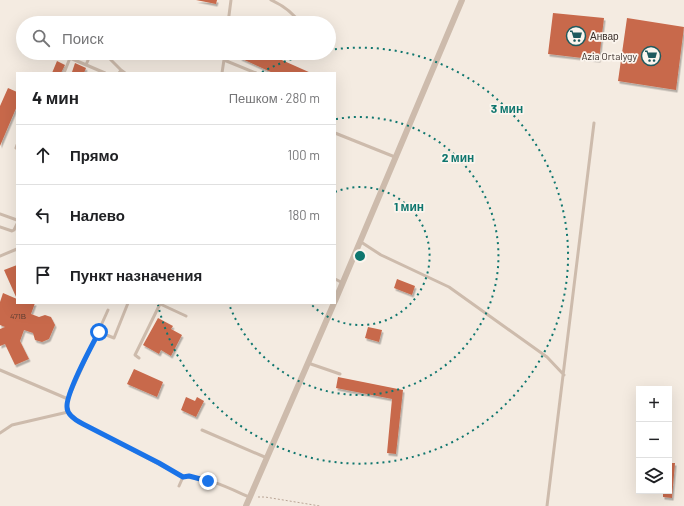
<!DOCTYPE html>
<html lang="ru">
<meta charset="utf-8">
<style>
:root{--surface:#fff;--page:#f6f6f6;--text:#202124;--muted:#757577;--line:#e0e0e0}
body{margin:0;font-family:Barlow,sans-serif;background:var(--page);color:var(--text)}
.controls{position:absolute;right:12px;bottom:12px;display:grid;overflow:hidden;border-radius:0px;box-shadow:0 4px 16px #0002}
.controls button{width:36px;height:36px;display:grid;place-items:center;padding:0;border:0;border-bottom:1px solid var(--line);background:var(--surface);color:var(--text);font:20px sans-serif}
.stop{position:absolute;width:12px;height:12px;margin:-9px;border:3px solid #1a73e8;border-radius:50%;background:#fff}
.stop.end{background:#1a73e8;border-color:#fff;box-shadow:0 1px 4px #0008}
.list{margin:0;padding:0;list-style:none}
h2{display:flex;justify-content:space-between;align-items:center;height:52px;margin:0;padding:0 16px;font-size:17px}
h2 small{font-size:13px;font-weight:400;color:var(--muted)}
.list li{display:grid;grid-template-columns:26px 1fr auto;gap:12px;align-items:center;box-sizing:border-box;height:60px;padding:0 16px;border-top:1px solid var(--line)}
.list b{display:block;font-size:15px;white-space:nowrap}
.list em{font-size:13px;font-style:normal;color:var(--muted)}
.icon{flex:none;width:22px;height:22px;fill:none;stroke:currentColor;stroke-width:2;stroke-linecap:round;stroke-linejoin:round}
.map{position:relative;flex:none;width:684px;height:506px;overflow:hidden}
.search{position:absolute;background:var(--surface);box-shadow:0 4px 16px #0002;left:16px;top:16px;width:320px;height:44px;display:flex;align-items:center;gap:10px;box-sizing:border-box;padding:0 14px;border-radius:22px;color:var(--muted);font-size:15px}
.panel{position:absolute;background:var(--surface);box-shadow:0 4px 16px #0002;left:16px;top:72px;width:320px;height:232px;border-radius:0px}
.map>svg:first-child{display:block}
.building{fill:#c8694b;filter:url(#shadow)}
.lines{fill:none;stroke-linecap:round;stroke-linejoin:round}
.path{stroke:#b9a596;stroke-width:1;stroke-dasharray:2 2;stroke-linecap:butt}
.lane{stroke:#cdbbac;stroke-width:3}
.street{stroke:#cdbbac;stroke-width:6}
.route{stroke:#1a73e8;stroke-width:5}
.ring{fill:none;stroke:#0f766e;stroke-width:2;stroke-dasharray:2 4}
.labels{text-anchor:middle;stroke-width:3.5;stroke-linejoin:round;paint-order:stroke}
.number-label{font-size:8px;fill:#5e3e33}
.poi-label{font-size:10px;fill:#3b302b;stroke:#fbf5ee;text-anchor:start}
.centre{fill:#0f766e;stroke:#fbf5ee;stroke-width:2}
.ring-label{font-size:12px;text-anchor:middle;font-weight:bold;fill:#0f766e;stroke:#fbf5ee;stroke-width:3.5;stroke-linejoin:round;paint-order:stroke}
</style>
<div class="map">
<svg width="684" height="506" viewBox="0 0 684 506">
<defs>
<filter id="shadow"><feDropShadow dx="1.5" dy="2.5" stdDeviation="0" flood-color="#0004"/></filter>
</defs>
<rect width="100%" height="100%" fill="#f4ebe1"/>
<path class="building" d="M196,0H217L216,4Z
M553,13L604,18L599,60L548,54Z
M627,18L684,27L676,90L618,81Z
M243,53H266L311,73H273L240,58Z
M57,61L65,65L61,73H52Z
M75,63L86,68L84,73L72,72Z
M8,88L17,92V106L0,146V106Z
M17,265V303H35L31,314L39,317L45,315L51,317L55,325L49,339L42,342L35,340L33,333L24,330L20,341L29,359L15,365L5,344L0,346V329L5,327L0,325V302L3,293L17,299L4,270Z
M397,279L415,286L412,295L394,288Z
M158,318L173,326L171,329L182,335L171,356L161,350L159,354L143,345Z
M368,327L382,330L379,342L365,338Z
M134,369L163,382L157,397L127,384Z
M338,377L403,390L396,454L387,453L392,399L336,388Z
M186,397L195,401L197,397L204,401L196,417L181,410Z
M669,463H675L672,498L663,497V491H669Z"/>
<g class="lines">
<path class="path" d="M258,497H265L320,506"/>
<path class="lane" d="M271,0C282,5 293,13 300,23
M102,23C109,15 116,20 125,23
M228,23L231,0
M58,53L70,58
M110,59L121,70
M224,60L256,73
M86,65L91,53
M64,73L70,58L105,73
M119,73L121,70L125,73
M222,73L225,53
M335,133L395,157
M17,145L16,148H17
M0,214L17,220
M0,227L12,231L14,230L17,224
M361,242L381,255L449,287L547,357L564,375
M0,256L17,249
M335,279L343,283
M158,303L186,316
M108,310L68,399C65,413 72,418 83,424L183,477
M99,332L114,338L128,303
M139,358L135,355L136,353L160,304
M308,363L340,374
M0,370L68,399
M202,430L267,458
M0,433L12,425L68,412
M179,486L183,477C203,475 231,489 249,497
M547,506L594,123"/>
<path class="street" d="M335,301L462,0
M246,506L334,303"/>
</g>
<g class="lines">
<path class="route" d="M99,332C92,345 66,394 67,407C67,415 77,421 83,424L159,463L183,477L189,476L208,481"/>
</g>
<g class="ring">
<path d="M335 192A69 69 0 1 1 310 303"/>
<path d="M336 119A139 139 0 1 1 229 304"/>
<path d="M262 72A208 208 0 0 1 313 53M329 50A208 208 0 1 1 158 305"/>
</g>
<defs>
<symbol id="supermarket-ring" viewBox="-11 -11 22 22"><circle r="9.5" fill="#fbf5ee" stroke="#1f5a5e" stroke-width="1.5"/><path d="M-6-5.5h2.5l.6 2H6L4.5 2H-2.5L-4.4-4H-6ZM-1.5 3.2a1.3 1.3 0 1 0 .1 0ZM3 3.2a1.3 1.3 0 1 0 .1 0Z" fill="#1f5a5e"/></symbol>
</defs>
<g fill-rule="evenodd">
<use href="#supermarket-ring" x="565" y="25" width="22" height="22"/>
<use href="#supermarket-ring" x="640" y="45" width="22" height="22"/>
</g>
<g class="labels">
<g class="number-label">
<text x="18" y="319">471В</text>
</g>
<g class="poi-label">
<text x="590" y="40">Анвар</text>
<text x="637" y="60" text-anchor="end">Azia Ortalygy</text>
</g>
</g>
<circle cx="360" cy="256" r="6" class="centre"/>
<g class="ring-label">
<text x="507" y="113">3 мин</text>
<text x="458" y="162">2 мин</text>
<text x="409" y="211">1 мин</text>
</g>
</svg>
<div class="controls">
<button>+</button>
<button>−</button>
<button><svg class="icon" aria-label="layers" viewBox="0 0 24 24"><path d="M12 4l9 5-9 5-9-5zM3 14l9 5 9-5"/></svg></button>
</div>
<div class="stop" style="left:99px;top:332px"></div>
<div class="stop end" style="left:208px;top:481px"></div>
<div class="search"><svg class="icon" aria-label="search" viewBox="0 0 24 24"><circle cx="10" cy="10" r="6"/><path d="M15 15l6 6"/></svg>Поиск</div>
<section class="panel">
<h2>4 мин<small>Пешком · 280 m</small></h2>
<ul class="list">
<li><svg class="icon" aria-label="ahead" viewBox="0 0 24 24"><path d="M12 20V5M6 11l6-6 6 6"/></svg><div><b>Прямо</b></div><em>100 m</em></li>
<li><svg class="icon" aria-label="left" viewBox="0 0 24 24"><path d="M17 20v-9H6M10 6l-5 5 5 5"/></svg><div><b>Налево</b></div><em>180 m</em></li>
<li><svg class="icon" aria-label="arrive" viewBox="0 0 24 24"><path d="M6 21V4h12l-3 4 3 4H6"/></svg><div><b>Пункт назначения</b></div></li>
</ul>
</section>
</div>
